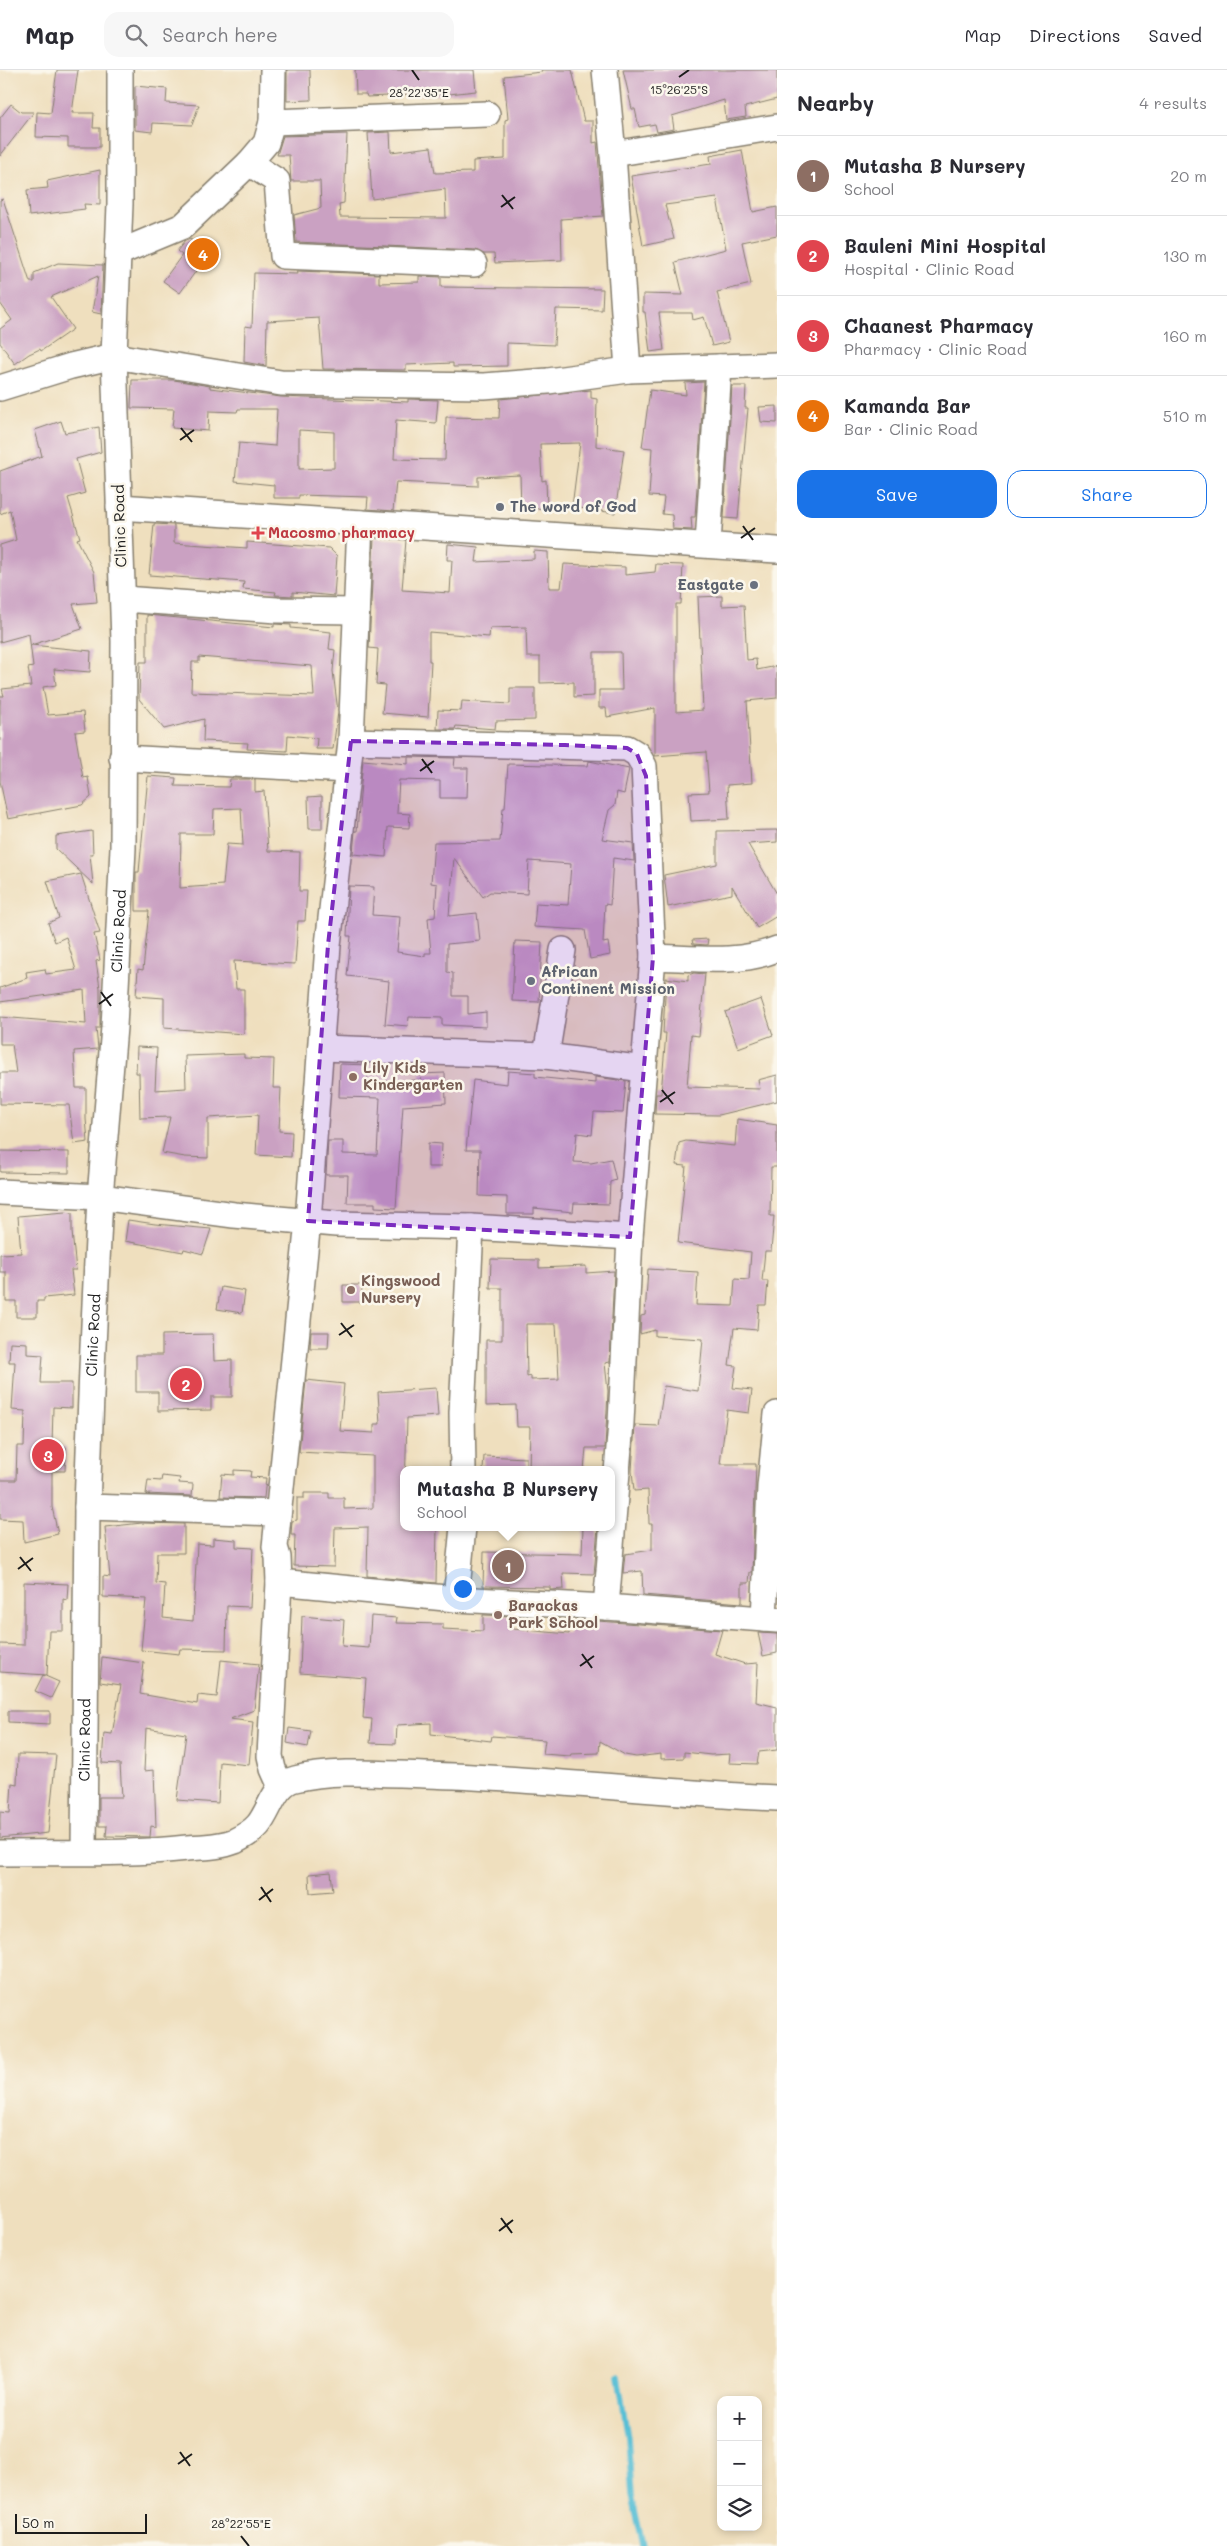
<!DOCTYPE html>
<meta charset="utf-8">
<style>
:root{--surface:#fff;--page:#f7f7f7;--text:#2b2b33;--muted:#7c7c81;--line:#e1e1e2;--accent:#1a73e8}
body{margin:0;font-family:Mali,sans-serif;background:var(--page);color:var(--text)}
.controls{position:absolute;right:15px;bottom:15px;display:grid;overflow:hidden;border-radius:10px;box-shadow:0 2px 8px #0003}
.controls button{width:45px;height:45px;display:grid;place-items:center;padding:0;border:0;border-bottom:1px solid var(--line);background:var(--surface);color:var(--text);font:25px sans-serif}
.scale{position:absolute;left:15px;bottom:12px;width:132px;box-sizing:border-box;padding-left:5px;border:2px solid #1c1c1c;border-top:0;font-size:14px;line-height:18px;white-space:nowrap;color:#1c1c1c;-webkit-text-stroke:4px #fbf7ec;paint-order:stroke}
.you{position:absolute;left:462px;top:1518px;width:18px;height:18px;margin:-12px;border:4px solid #fff;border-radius:50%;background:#1a73e8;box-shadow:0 0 0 8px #1a73e833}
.badge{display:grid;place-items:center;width:32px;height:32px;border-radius:50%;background:var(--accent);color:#fff;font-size:16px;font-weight:700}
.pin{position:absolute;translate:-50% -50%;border:2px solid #fff;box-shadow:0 1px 5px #0006}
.popup{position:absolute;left:400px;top:1396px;width:215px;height:65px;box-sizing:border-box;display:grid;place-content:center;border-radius:10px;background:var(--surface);filter:drop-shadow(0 1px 4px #0005);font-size:16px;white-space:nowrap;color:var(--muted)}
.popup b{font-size:19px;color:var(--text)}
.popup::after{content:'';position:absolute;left:50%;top:100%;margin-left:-10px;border:10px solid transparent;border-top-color:var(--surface)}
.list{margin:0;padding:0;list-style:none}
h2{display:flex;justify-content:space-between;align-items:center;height:65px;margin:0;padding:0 20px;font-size:21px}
h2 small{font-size:16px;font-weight:400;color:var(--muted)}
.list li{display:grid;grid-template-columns:32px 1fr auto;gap:15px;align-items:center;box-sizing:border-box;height:80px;padding:0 20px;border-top:1px solid var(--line)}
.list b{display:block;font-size:19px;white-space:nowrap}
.list p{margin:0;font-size:16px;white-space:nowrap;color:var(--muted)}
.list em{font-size:16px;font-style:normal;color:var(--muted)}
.actions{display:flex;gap:10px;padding:15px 20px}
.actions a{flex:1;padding:11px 0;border:1px solid var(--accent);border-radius:15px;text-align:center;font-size:18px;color:var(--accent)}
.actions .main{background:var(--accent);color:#fff}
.icon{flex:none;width:28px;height:28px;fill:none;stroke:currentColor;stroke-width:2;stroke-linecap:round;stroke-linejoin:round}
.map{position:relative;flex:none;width:777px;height:2476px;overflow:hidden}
header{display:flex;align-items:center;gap:30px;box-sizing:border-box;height:70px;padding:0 25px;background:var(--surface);border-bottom:1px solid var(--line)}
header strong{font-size:24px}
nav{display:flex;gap:28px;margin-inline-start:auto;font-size:18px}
.search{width:350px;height:45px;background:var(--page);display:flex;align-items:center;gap:12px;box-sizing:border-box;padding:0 18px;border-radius:15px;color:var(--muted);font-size:19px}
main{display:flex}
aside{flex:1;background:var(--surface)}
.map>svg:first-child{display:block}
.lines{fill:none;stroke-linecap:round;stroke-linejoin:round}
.stream{stroke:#58bfd5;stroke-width:5.5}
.building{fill:#caa1c2;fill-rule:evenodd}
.minor-casing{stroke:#867e6d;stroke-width:28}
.minor{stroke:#fff;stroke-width:25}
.marked{fill:#7b2cbf;fill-opacity:0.2;stroke:#7b2cbf;stroke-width:4;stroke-dasharray:10 6;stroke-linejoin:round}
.ticks{fill:none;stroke:#1c1c1c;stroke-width:2}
.worship-dot{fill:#6b7280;stroke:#fbf7ec;stroke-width:2}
.health-dot{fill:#e0444e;stroke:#fbf7ec;stroke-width:2}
.education-dot{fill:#8d6e63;stroke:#fbf7ec;stroke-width:2}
.labels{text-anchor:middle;stroke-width:5;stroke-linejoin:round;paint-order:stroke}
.worship-label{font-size:15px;font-weight:bold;fill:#5b616d;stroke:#fbf7ec;text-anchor:start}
.street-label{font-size:15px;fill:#1c1c1c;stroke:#fbf7ec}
.health-label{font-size:15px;font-weight:bold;fill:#be3a42;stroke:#fbf7ec;text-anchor:start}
.education-label{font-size:15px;font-weight:bold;fill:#785e54;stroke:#fbf7ec;text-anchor:start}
.ticks-label{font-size:12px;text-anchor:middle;fill:#1c1c1c;stroke:#fbf7ec;stroke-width:5;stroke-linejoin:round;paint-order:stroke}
</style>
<header>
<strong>Map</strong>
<div class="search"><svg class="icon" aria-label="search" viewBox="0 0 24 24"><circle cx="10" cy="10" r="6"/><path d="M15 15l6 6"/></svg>Search here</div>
<nav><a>Map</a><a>Directions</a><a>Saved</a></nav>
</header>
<main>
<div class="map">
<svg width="777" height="2476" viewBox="0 0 777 2476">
<rect width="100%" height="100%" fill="#fbf7ec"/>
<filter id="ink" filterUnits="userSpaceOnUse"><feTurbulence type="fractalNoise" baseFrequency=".02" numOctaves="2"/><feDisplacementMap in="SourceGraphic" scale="10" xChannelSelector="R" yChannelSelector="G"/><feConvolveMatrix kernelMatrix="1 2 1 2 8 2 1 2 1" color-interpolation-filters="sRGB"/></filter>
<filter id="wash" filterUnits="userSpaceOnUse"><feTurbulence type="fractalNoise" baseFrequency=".0096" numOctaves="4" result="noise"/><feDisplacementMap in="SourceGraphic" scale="20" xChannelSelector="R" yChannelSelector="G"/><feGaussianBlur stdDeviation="1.12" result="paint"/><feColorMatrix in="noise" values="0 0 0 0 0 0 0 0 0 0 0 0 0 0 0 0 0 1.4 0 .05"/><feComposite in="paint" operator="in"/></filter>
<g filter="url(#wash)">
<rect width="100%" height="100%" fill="#efdfbe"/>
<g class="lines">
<path class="stream" d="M618,2306L628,2368L632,2426L643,2476"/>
</g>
<g id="blocks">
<path class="building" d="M57,0H78L72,43H94L93,58H100V77H68V68L36,67L37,42L51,43Z
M287,0H310L311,30L287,31Z
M355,0H474L476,21L440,25L388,24V26L367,27L366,24H356Z
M541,0H572L584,51H593V73L597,72L603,146L561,149L562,190L495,193L494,184H484L475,180L296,172L294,145L321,138L320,111H291L289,85H277L283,66L347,64L344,133L339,134L340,147L446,148L445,119L372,129L368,63L390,62L391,82L431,77L435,103L473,102V91L505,89V50L508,49L504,6L542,2Z
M623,0H777V29L745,37L746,47L726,50L724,30L672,46L674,59L657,62L655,54L639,57L635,39H632Z
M135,16L167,19L166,33L199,35L192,55L153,53L152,62L135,60Z
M11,34L21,42H34L0,86V48Z
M742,80L753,142L777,137V165L742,172L751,214L717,222L729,272L712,276L704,247L693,250L692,243H659L664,280L650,282L645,242H643V224L683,225L675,192L726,179L717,128L665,135L674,169L643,176L631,106L711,94L710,86Z
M100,100V135L84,134L85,139L29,146L27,120L48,118L47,111Z
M3,129L30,212H34V203L58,193L103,195L101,244L92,242L98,206L51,227L73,259L41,281L40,279L29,284L15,294L0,273V259L12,250L0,233V130Z
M190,169L209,183L180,223L163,211L182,185L177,181L185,171Z
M297,201L379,204V213L419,212V206L441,207V217L603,219L602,240L556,239L554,275L507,273V296L453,297V293L406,295V300L323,299L319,248L267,251L266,296L244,292L245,256L252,257L254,203L298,204Z
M132,310H174L210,316V318L281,327L408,332V329L438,330L436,353L396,350L394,389L445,390L446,347L499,348L500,329L591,320V328L597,329L596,376L624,380L615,443L572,437L580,373L540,374L542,411L546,410L547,438L521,439L520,405L478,407V416L396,412L393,441L367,439L368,427L299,425V428H274V415L235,411L239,373L275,376L277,339H238L237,342L209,341L208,361L172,358L174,339L131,338ZM299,360L334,362V398L299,399Z
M704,312L695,447H691L692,460L673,459L672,445L662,444L664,427L649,426L652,378L642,377L650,320L686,325L685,313Z
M732,316H746L745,338H748L738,449L724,448Z
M777,336V353L761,352L759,337Z
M61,351L65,363L99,357L101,382L76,389L85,423L68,428L80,468L77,469L94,502L97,532L73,534L82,559L31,575L91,581L90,602L54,599L56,615L43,617L48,645L83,642L85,661L75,662L83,708L88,707L91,727L82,735L8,749L0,711V626H4L2,619L31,616L28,598L33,597L29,564L0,572V475L16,470L10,440L0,444V401L42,386L35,360Z
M154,454L174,455V473L247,478V472L329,478L337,486L334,526L293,522V526L275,525L276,522L243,519L244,512L149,505Z
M374,468L406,470L402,520L450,523L452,490H447L448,474L478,477L476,492L534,489V481L548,482L549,518H561L564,494L625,497V505L655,502L656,494L683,495L681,534H676V642L703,640L698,527L722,526V536L744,535L747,590L756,589L757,600L777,596V628L747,631L752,713L727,715L729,749L691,751L689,723L709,722L706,682L655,686V638L607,647L606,638H599V620H622L621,582H594V626L574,627V612L540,613V587H527L526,557L490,558L489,567L429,562V591H431L428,647L382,643L385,615L376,614L378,579L369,578Z
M147,545L274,557V554L291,555V558L331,562L329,579L335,580L333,601L338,642L333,679H316L317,668L288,665L287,681L247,679L248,673L203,671L204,649L164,659L139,629L140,592H147ZM199,587L312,596L314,626L191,622L192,592H199Z
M510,618H535V650L496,651L495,659L456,656L455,659H437L438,640L461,641L462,631L510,634Z
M408,687L455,688L454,698H468L467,728H440V711L399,710L397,743L410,744L409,758L388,757L386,787L353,784L355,761H357L363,690L408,694Z
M589,691L629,699L624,724L617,722L615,735L609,740L602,769L633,773L634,791L613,788L610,835L605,834L603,873L608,872L610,885L590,889L585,860L534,857L536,833L568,835L571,794L529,791L527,824L490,822L483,827L454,788L449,846L477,843L480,871L447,874V902L453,903V926H468V944L486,942V957L442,955V948L409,947L408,956L385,954L389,911L347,906L351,866H347L349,816L374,817L372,845L400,847L397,882L425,886V883H431L428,848L435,847L437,814L431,813L434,772L500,771L503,738H505L508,694L588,696Z
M148,706L176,708L175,716L229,717L230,709H255V722L264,721L268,781L300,782L299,821H307L305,851H298L295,894L234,891L236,919H244V964L164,958V928L136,926L138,899L143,900L149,841H136V802H139ZM241,738L243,775L227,774L223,815L180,818L181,764H213L214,739Z
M322,726V759H309L308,727Z
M777,760V772L748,774L777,824V846L757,858L732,816V824L668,837L664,805L717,794V761Z
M92,761L93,784H90L93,814L56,779V766Z
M81,804L100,863L94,864L100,890L96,891L100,918V958H96L98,979L74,981L76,1018H86V1049L88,1072L74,1074L69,1035L0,1034V1003H16L12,974H0V947L86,954L84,920L0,932V918L27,908L26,902L45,899L46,904L76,900L66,867L55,872L48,853L59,848L47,811Z
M708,869L707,875L693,874L692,870Z
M515,871L542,872L539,932L512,931Z
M694,903L705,904L699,966L691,965L687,1017L760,1019L758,1010L777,1005V1031L719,1045L655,1044L656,1024H661L666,963H663L666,908L688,911V905Z
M761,929L773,965L738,978L725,942Z
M137,977L157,978L155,1020L186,1018L185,986L244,984V988L274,989L273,1018H281L279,1061L292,1062L291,1087L256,1085L258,1045L208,1048V1088L185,1087L162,1083L170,1047L140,1048L139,1003H136Z
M340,994L368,995L367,1012L421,1010L420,1004L445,1003L446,1033L403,1036L396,1138L375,1137V1133H347L348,1105H326L328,1071H343V1084L377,1085L380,1028L339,1027Z
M508,1001L535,1003V1007L595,1013V1007L626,1011L623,1043L594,1042L592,1065L577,1063L574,1092L591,1093L611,1089L616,1110L610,1112L609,1134L574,1133L573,1142L534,1138V1144H507V1127L479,1126L480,1080H466L473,1010L507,1014Z
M737,1049L777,1055V1097H771L770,1146H774L771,1181H765L762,1211H768L766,1235H759L757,1260L734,1258L729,1295L736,1296L733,1318L752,1320L749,1343L727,1340L720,1394H756L752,1502H750L749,1513H742V1533L643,1525L642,1501L623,1503L625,1484L652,1480V1454H649L648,1420L634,1421L632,1401L635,1355L658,1356L664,1316L698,1321L703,1269L655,1266V1260L640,1264L641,1246L645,1245L648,1199L698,1202L696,1235L733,1236L735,1209L749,1210L751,1182L678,1173L686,1096L676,1095L679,1073L686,1071L735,1076Z
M428,1073L442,1074L441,1097H428Z
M0,1081L69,1082V1103L0,1102Z
M65,1142L72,1143V1162L76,1200H71L74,1225L44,1228V1231H37V1247H16V1231H6V1202H0V1184L21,1183L18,1146Z
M128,1150L155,1154L211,1159L203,1184L184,1179L183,1182L125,1171Z
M491,1189L539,1190V1198L586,1196V1203L614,1201L610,1292L605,1293L608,1321L605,1378H586L584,1400H529L530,1357H517L516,1335L486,1336V1270H502V1218H490ZM526,1254H556L559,1309L531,1310V1306L527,1307Z
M343,1215H362V1232H343Z
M221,1217L245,1221L242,1243L217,1239Z
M311,1262H329L328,1278H310Z
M213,1264L214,1291L232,1290V1327H211V1340L158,1341V1322H136V1285H162V1265Z
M10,1272L27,1273V1284L43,1285L41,1313H72V1338L53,1337L52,1376L66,1377L65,1401H52V1437L58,1464L24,1472L23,1450L0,1449V1410H16L17,1376H24L25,1341L12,1340L15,1292H9Z
M306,1310L344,1314L340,1361L374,1363V1354H380L378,1322L436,1318L438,1346L407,1348L404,1457H437L436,1513L367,1506L368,1457L335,1458L334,1497L294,1496L295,1465H291L292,1451L297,1450V1428H304V1423H329V1428H344V1439L373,1438V1386L299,1382Z
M484,1386L526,1388V1400H483Z
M234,1400L251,1401L250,1407L266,1408L264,1428L220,1427L222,1404L234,1405Z
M162,1406L180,1408L179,1413L193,1414L192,1426L146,1424L148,1410L161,1411Z
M142,1453L184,1454V1483H157L156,1513L165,1514L163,1548L193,1551L197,1474L213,1475V1468L236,1470V1477L253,1478L250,1537L227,1536L226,1580L180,1579L179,1584L141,1580L146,1529L103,1527V1506L110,1507L105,1457Z
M583,1457H598L594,1504L563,1503L564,1519L550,1520V1517L483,1516L484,1482L582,1484Z
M24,1512L68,1514L67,1530L63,1529V1561H49L47,1605L0,1602V1574L24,1575Z
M483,1545L513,1546V1559L569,1564L570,1549L722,1560L715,1584L745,1594L758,1593L756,1632L777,1637V1680L759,1682L757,1694L729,1693L730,1684L711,1685L684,1682V1688L661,1689V1684L636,1687L625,1685L600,1671L599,1683L571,1684L570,1686L543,1684L545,1670L492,1666L491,1671L431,1664V1653L397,1655L396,1674L370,1673L372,1649L363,1648L366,1608L300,1603L302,1546L344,1550L342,1576L369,1578L371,1546L397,1548L396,1553L443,1554V1559L483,1561Z
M758,1563L777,1564V1583L763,1586Z
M102,1587L144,1593L140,1624L197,1634L198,1625L217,1627L221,1590L259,1594L254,1640L230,1649L253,1652L249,1695L220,1692L218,1733L177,1730L186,1664L146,1658L144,1701L154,1700L156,1757L151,1756L150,1767L106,1766L107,1756H99V1727H122L120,1694L102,1693L104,1663L112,1664L121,1615L100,1612Z
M43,1605L59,1612L51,1628L35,1621Z
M8,1641H50V1654L8,1652Z
M289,1658L311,1661L308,1677L287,1673Z
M18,1684L56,1685L48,1763L0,1768V1742L10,1743L12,1713L17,1714Z
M331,1802L333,1821L310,1823L309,1804Z"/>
</g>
</g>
<g filter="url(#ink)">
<use href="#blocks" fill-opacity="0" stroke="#867e6d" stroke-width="1"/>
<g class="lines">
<defs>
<g id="minor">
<path d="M605,0L613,84L628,300"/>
<path d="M272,52L487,44"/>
<path d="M613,84L777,57"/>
<path d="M249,93L277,111L283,186L474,194"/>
<path d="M118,183L183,156L249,93L266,73L272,52L273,0"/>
<path d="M0,318L71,296L114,286L281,313L484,316L548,311L628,300L777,295"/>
<path d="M119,437L777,480"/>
<path d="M708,474L719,297"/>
<path d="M123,529L277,540L356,541"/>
<path d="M351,671L627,678L637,684L644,696L653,887L630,1167L621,1353L606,1537"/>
<path d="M122,688L348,700"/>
<path d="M653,887C695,888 737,895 777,879"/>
<path d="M321,978L546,986L644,999"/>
<path d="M546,986L563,880"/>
<path d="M0,1122L100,1127L234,1145L336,1154L471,1157L630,1167"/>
<path d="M463,1400L462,1343L471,1157"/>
<path d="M87,1437L278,1443"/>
<path d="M279,1512L456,1529L606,1537L777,1550"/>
<path d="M456,1529L463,1457"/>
<path d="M764,1549L770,1417L777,1344"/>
<path d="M281,1717L273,1699L270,1686L279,1512L278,1487L275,1477L308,1151L328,875L351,671L360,453"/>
<path id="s1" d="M84,1781L87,1437L92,1298L100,1127L114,957L123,778L124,571L114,286L120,134V0"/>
<path d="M0,1783C62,1782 125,1785 187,1778C202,1777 220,1777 235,1771C243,1767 252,1762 258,1755C270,1741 274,1714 295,1709C334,1699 384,1704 425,1705C542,1708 659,1723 777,1728"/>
</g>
</defs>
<use href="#minor" class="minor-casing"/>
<use href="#minor" class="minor"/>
</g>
</g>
<path class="marked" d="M351,671L565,675L627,678L637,684L646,706L653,887L630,1167L308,1151L328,875Z"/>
<path class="ticks" d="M412,0L419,10M679,7L689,0M502,125L513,139M501,137L515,127M181,358L192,372M180,370L194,360M743,456L753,470M741,468L755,458M422,689L432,703M420,701L434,691M101,922L111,936M99,934L113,924M662,1020L673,1034M660,1032L675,1022M341,1253L352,1267M339,1265L354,1255M20,1487L31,1501M18,1499L33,1488M582,1584L592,1598M580,1596L594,1586M261,1817L271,1832M259,1830L273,1819M501,2148L512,2163M499,2161L513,2150M180,2382L190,2396M178,2394L192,2384M241,2466L249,2476"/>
<g class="worship-dot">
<circle cx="500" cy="437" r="5"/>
<circle cx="754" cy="515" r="5"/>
<circle cx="531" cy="911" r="5"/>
</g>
<path class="health-dot" d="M255.5 455.5h5v5h5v5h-5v5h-5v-5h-5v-5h5z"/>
<g class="education-dot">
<circle cx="353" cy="1007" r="5"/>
<circle cx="351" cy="1220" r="5"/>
<circle cx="498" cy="1545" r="5"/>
</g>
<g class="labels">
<g class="worship-label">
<text x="510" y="442">The word of God</text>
<text x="744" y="520" text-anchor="end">Eastgate</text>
<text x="541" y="907">African<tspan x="541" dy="17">Continent Mission</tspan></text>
</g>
<g class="street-label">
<text transform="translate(120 456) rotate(-92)" y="5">Clinic Road</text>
<text dy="5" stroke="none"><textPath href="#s1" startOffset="921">Clinic Road</textPath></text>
<text dy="5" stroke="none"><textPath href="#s1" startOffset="516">Clinic Road</textPath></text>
<text dy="5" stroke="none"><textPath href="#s1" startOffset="111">Clinic Road</textPath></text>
</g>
<g class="health-label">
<text x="268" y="468">Macosmo pharmacy</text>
</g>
<g class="education-label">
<text x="363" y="1003">Lily Kids<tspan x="363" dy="17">Kindergarten</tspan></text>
<text x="361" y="1216">Kingswood<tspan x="361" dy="17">Nursery</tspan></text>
<text x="508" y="1541">Barackas<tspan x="508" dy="17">Park School</tspan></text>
</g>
</g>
<g class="ticks-label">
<text x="679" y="24">15°26'25"S</text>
<text x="419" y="27">28°22'35"E</text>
<text x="241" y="2458">28°22'55"E</text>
</g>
</svg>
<div class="controls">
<button>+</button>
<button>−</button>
<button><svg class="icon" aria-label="layers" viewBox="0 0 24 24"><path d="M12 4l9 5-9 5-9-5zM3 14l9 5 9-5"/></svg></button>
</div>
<div class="scale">50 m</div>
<div class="you"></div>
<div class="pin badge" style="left:508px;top:1496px;background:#8d6e63">1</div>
<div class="popup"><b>Mutasha B Nursery</b>School</div>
<div class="pin badge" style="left:186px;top:1314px;background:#e0444e">2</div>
<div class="pin badge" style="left:48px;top:1385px;background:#e0444e">3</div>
<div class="pin badge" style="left:203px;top:184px;background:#e8710a">4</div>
</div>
<aside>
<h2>Nearby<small>4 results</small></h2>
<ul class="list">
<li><span class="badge" style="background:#8d6e63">1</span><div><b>Mutasha B Nursery</b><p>School</p></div><em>20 m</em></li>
<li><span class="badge" style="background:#e0444e">2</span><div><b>Bauleni Mini Hospital</b><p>Hospital · Clinic Road</p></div><em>130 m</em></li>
<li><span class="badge" style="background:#e0444e">3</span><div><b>Chaanest Pharmacy</b><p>Pharmacy · Clinic Road</p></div><em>160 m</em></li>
<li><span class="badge" style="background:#e8710a">4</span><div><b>Kamanda Bar</b><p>Bar · Clinic Road</p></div><em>510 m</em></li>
</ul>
<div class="actions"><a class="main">Save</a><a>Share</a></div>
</aside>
</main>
